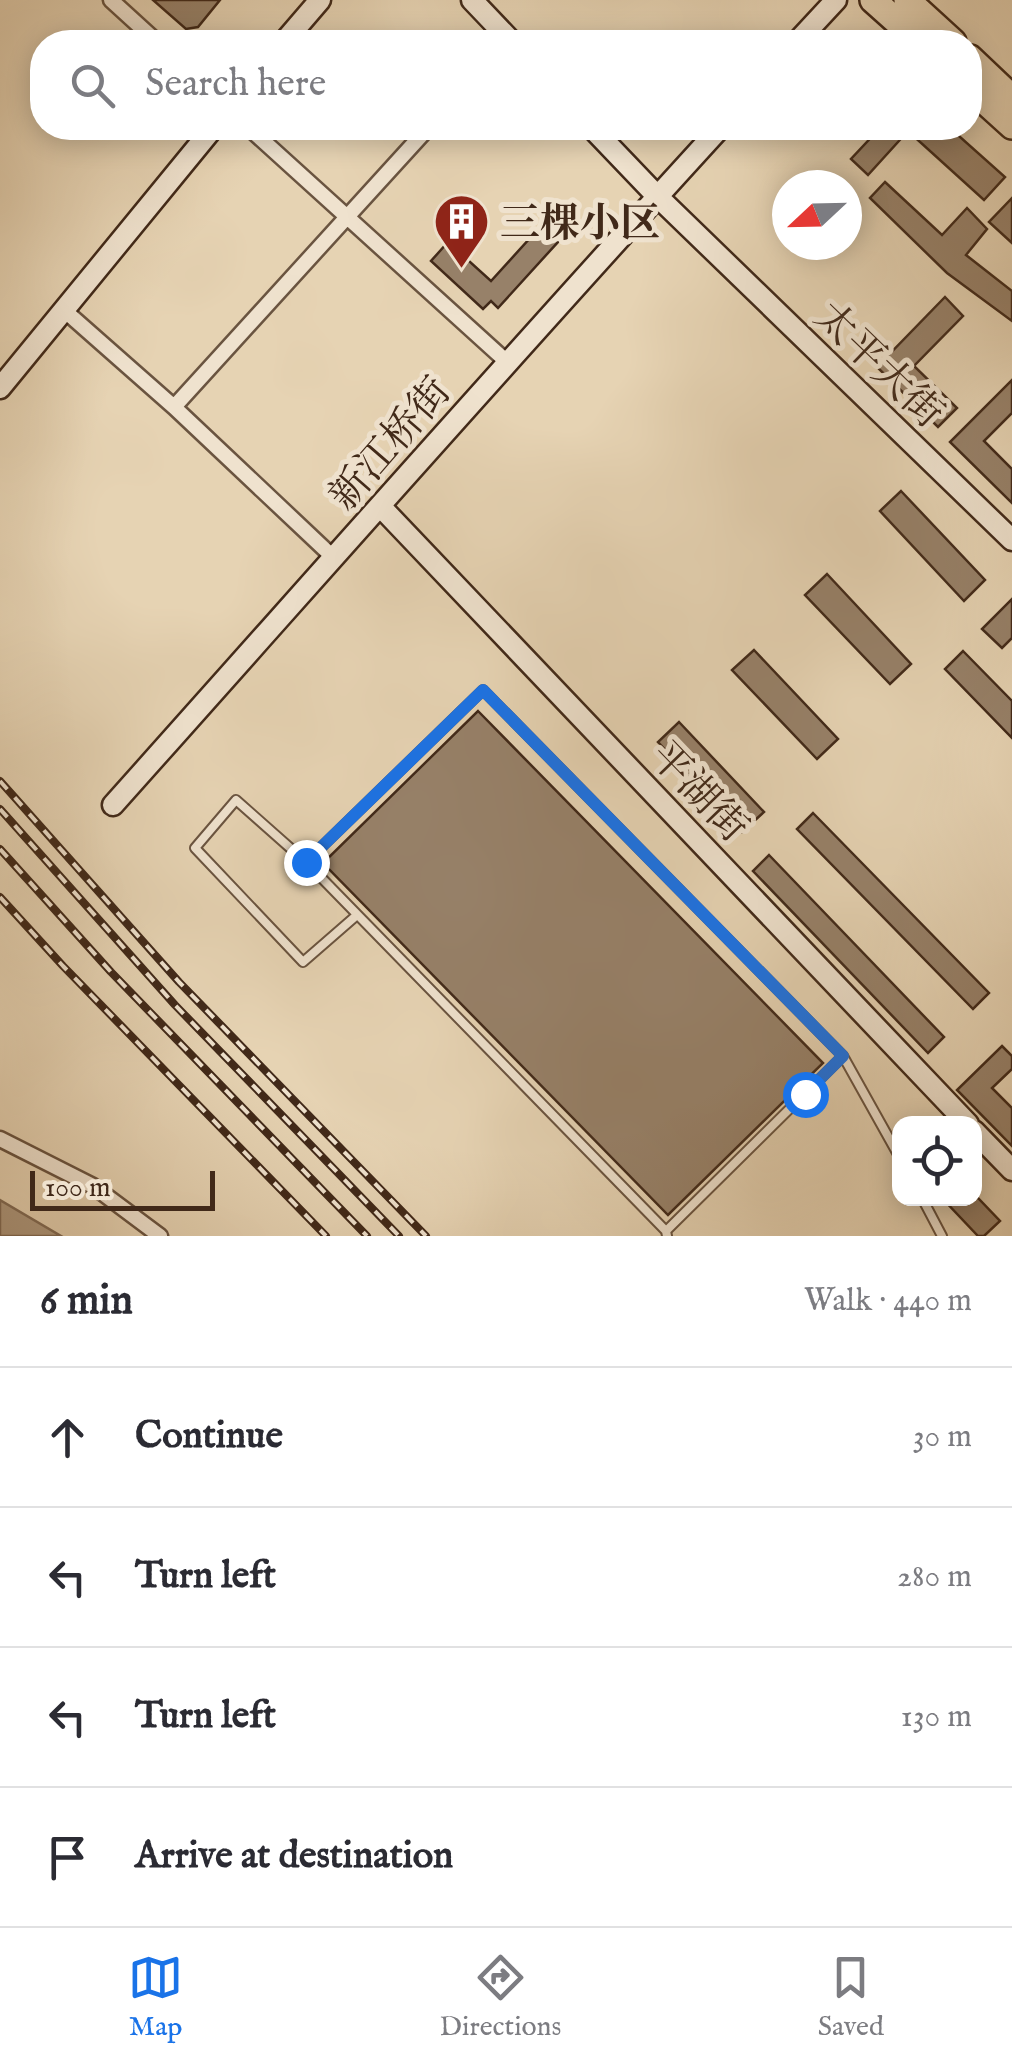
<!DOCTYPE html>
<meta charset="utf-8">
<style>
:root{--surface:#fff;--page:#f2f2f3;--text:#2b2b33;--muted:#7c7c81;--line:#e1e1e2;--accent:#1a73e8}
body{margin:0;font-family:"IM FELL English","Noto Serif SC",serif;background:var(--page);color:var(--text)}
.controls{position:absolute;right:30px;bottom:30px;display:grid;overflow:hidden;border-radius:20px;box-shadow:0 5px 25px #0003}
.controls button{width:90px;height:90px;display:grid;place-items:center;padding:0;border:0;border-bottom:2px solid var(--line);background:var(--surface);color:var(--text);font:50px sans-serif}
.compass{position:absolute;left:772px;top:170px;width:90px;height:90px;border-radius:50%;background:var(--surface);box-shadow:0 5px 25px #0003;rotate:248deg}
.scale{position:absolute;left:30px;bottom:25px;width:185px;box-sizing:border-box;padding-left:10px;border:5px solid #412919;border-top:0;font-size:28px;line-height:35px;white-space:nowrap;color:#412919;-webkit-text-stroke:8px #efe2ce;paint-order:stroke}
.stop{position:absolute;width:30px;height:30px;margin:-22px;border:8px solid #1a73e8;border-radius:50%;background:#fff}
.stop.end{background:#1a73e8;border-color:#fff;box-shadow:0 2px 10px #0008}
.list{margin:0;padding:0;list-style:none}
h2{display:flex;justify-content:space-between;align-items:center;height:130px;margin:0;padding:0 40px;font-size:42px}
h2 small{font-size:32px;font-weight:400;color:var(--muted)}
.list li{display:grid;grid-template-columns:65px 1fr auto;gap:30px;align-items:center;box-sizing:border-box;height:140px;padding:0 40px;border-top:2px solid var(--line)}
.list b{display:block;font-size:38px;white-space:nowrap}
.list em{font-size:32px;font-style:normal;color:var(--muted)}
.icon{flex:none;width:55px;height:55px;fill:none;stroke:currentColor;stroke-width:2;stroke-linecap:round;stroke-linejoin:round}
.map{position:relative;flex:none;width:1012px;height:1236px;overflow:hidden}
.search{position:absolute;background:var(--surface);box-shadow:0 5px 25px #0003;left:30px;right:30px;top:30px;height:110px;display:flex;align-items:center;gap:25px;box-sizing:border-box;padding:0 35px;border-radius:40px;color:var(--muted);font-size:38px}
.sheet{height:690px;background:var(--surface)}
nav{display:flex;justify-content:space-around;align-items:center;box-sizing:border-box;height:140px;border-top:2px solid var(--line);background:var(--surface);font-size:28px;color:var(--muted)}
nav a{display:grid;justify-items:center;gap:5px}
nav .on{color:var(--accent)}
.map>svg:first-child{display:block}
.water{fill:#ae997f;stroke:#826c56;stroke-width:2.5}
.building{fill:#978169;stroke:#412919;stroke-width:2.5}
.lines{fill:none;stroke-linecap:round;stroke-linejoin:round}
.lane-casing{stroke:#6a5440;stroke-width:12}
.street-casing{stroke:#6a5440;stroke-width:19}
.secondary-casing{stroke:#412919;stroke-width:25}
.highway-casing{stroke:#412919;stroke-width:30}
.lane{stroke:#efe2ce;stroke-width:8}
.street{stroke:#efe2ce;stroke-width:14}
.secondary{stroke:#efe2ce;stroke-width:20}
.highway{stroke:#e6d3b3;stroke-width:25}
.rail-casing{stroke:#412919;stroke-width:8}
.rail{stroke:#efe2ce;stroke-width:4;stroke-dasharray:11;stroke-linecap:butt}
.route{stroke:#1a73e8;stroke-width:12}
.labels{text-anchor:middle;stroke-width:10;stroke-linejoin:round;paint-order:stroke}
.poi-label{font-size:40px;font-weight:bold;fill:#412919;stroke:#efe2ce;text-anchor:start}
.street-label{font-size:40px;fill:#412919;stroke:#efe2ce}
</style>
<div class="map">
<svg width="1012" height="1236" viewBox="0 0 1012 1236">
<rect width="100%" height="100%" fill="#e6d3b3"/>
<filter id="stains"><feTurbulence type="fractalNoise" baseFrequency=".002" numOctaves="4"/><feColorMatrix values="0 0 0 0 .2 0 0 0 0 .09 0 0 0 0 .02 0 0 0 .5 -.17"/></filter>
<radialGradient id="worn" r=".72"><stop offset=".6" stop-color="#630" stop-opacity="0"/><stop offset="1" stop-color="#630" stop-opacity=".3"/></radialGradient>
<path class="water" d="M0,1200L61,1236H0Z"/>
<path class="building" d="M153,0H220L198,27L186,29Z
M880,128H950L1005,177L984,200L908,131L868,175L851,159Z
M885,182L942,235L967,208L987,229L966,255L1012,291V321L947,273L870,198Z
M1012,198V243L989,222Z
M541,226L558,242L498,308L491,301L483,309L431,261L448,242L491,281Z
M945,297L963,316L914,366L957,408L938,427L877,367Z
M1012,380V413L984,441L1012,469V503L950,442Z
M901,491L985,580L964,601L880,511Z
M827,574L911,664L890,684L805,595Z
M1012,599V638L1002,648L982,629Z
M754,650L838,739L817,759L732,670Z
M963,651L1012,701V738L945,669Z
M478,711L823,1063L668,1215L323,863Z
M679,722L764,812L742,832L658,742Z
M813,813L989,993L973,1009L797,829Z
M769,855L944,1037L928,1053L753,871Z
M1002,1046L1012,1056V1069L992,1088L1012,1108V1146L957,1090Z
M942,1198H978L1000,1221L984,1236H978Z"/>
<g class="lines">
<defs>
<path id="lane" d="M306,862L236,800L195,848L303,962L357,915
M922,1198L942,1236
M666,1231L843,1056
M667,1236L666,1231L306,862L483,690L843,1056L900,1158"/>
<path id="street" d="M111,0L157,42
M249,128L506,361
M64,310L174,407L334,558
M174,407L428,128
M0,1139L93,1186L160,1236"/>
<path id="secondary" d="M472,0L512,42
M284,42L320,0
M797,42L836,0
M592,128L657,196L1012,540
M0,388L213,128
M381,507L968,1124
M113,805C315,579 515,352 720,128
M974,1131L1012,1170"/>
<path id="highway" d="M873,0L920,42
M907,0L953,42
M970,58L1012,98
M970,88L1012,126"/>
</defs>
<use href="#lane" class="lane-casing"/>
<use href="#street" class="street-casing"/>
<use href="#secondary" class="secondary-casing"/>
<use href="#highway" class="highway-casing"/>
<use href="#lane" class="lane"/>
<use href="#street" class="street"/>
<use href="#secondary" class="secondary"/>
<use href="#highway" class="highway"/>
<defs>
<path id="rail" d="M0,781L179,982L426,1236
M0,809L175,1005L399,1236
M0,849L111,972L367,1236
M0,897L63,966L326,1236"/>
</defs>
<use href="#rail" class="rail-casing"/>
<use href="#rail" class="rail"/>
</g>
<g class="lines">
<path class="route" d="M306,862L483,690L843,1056L805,1094"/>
</g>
<defs>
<symbol id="building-pin" viewBox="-11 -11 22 30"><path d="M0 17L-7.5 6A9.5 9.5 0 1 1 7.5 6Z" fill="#8f2418" stroke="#efe2ce"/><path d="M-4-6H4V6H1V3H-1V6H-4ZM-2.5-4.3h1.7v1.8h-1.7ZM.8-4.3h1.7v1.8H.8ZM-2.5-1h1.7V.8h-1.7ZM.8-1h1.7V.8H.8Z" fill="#fff"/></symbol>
</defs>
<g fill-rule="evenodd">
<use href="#building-pin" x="430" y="190" width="63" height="86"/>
</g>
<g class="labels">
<g class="poi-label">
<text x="500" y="236">三棵小区</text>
</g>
<g class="street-label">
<text transform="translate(880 364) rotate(44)" y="14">太平大街</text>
<text transform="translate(389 443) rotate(-49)" y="14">新江桥街</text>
<text transform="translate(700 791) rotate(46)" y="14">平湖街</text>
</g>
</g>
<rect width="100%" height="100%" filter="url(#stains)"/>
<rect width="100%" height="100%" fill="url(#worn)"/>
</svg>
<div class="controls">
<button><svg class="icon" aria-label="locate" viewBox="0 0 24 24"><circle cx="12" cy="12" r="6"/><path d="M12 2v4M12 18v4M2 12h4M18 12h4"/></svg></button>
</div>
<svg class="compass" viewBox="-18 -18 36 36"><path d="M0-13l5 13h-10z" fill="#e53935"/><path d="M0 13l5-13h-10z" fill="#7c7c81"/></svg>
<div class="scale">100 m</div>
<div class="stop" style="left:805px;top:1094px"></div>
<div class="stop end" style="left:306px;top:862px"></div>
<div class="search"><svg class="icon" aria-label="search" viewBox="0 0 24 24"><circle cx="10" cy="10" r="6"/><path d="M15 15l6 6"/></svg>Search here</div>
</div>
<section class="sheet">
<h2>6 min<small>Walk · 440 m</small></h2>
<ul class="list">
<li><svg class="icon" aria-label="ahead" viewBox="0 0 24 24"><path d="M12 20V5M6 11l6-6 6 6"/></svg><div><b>Continue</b></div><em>30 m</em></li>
<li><svg class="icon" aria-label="left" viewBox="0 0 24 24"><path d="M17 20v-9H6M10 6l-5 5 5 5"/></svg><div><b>Turn left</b></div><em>280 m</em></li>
<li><svg class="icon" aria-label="left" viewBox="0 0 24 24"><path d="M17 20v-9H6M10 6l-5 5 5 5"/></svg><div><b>Turn left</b></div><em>130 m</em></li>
<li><svg class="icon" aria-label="arrive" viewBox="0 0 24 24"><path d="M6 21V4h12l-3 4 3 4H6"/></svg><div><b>Arrive at destination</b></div></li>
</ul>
</section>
<nav>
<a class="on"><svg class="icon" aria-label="map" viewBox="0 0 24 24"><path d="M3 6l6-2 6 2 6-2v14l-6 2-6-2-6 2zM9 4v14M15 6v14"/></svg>Map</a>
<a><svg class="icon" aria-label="directions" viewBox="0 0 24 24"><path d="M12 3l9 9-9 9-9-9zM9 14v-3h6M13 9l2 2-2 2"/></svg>Directions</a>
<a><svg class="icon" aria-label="saved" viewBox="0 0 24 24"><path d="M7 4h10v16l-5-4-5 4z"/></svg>Saved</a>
</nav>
